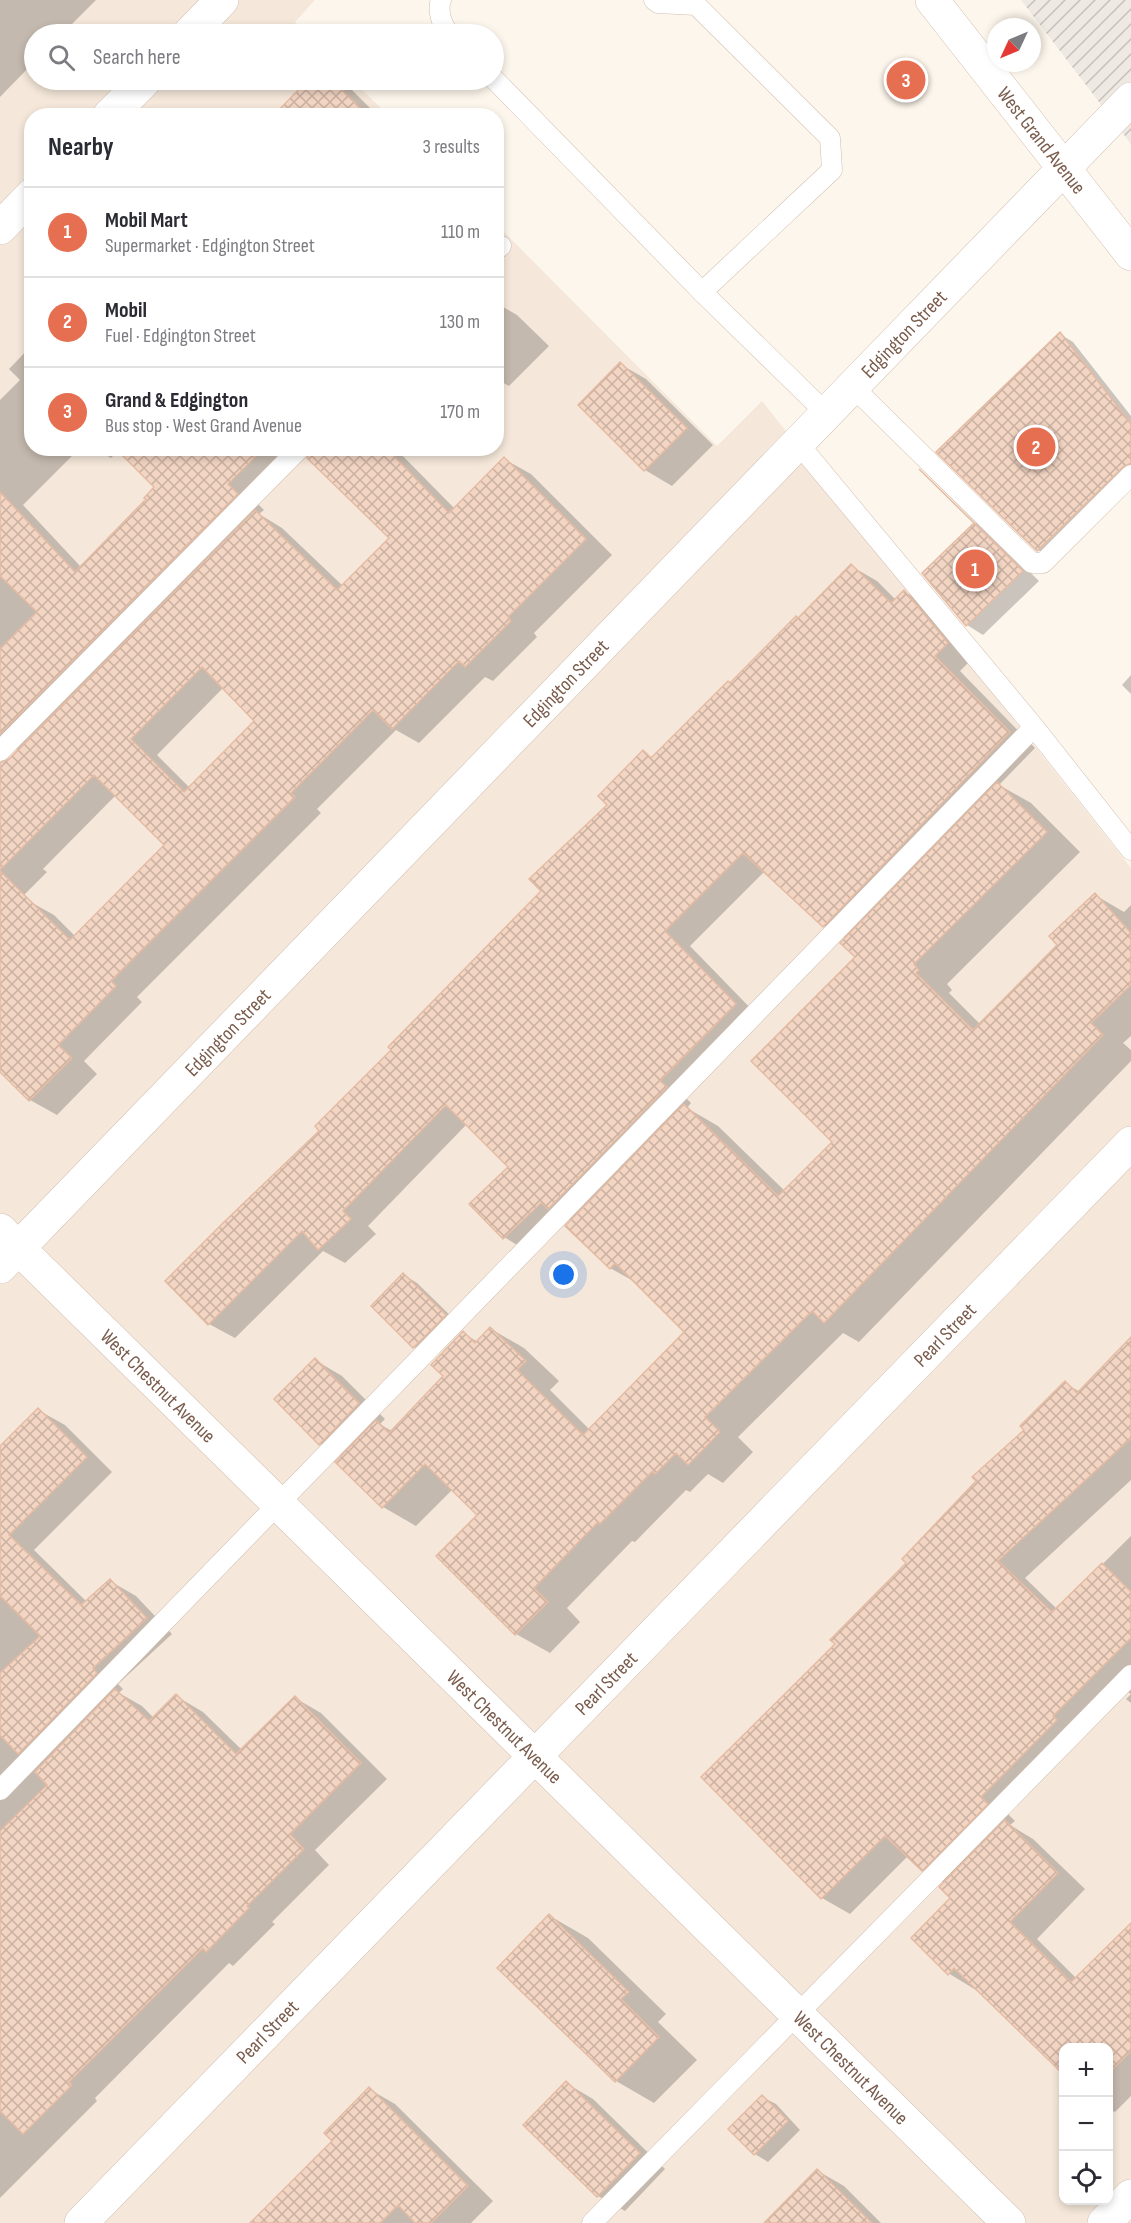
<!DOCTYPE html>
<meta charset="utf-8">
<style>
:root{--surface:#fff;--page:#f7f7f7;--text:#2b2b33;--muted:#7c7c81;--line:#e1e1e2;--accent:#e76f51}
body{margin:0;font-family:"Sofia Sans Condensed",sans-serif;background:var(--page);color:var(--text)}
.controls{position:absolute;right:18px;bottom:18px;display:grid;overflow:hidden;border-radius:12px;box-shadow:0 3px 9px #0003}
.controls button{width:54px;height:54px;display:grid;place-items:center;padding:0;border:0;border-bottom:2px solid var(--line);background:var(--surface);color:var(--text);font:30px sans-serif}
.compass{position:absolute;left:987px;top:18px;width:54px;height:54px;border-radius:50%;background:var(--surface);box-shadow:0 3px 9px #0003;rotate:226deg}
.you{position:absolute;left:564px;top:1275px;width:21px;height:21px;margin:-15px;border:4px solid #fff;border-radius:50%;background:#1a73e8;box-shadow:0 0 0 9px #1a73e833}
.badge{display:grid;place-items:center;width:39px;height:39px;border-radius:50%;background:var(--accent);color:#fff;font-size:20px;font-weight:700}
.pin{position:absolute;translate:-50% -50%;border:3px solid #fff;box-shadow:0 2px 6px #0006}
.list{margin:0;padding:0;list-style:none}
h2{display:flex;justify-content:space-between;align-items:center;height:78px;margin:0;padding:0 24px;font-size:26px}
h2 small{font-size:20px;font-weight:400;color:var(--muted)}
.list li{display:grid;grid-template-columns:39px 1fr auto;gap:18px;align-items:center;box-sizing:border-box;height:90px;padding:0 24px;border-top:2px solid var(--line)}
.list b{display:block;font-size:22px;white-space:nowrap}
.list p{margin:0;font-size:20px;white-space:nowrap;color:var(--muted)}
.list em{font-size:20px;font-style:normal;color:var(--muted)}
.icon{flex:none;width:33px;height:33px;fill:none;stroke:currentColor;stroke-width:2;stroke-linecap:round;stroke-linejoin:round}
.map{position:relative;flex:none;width:1131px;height:2223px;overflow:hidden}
.search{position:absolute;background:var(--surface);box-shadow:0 3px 9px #0003;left:24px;top:24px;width:480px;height:66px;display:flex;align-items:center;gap:15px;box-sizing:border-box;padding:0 21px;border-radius:33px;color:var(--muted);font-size:22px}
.panel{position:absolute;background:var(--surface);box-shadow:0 3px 9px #0003;left:24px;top:108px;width:480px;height:348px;border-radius:24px}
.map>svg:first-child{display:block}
.residential{fill:#f5e8da;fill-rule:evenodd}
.industrial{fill:url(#industrial-furrows)}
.shadow{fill:#0003;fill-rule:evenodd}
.building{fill:url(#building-cross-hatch);stroke:#e6bba3;stroke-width:1.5;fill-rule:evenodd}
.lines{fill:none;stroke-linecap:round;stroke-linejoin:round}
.lane-casing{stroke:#d1beb0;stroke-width:21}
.street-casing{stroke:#d1beb0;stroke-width:34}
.secondary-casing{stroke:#d6c0b0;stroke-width:34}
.lane{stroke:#fff;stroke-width:20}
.street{stroke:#fff;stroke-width:33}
.secondary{stroke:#fff;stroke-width:33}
.labels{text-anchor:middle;stroke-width:6;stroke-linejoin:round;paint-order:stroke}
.street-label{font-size:20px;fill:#7a5c4d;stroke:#fffaf3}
</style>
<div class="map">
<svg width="1131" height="2223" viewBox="0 0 1131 2223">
<defs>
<pattern id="industrial-furrows" width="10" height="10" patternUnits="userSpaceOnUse" patternTransform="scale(1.5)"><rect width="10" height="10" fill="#efe9e4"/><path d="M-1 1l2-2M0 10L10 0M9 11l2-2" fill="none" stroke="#c7c0bb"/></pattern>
<pattern id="building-cross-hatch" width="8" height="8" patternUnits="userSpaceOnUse" patternTransform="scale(1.5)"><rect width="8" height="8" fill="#f3d5c3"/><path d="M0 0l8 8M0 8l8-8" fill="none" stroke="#cab0a1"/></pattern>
</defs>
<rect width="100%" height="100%" fill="#fdf6ec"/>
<path class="residential" d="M0,0H315L295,22L307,34H34V80H352L388,115L32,116V448H496L497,225L717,446L762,401L1131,868V2223H0ZM1064,2048H1108V2200H1064Z"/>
<path class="industrial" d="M1021,0H1131V144Z"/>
<path class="shadow" d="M0,0H96L62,34H34V62L0,97Z
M310,80H337L347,85L378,116H275Z
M496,303L517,315L549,346L509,386L496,379Z
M1060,334L1073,342L1131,416V479L1051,557L1038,550Z
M32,345V448H80L23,505L81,567L148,499L157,487L119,450L111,458L95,448H395L455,509L504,459L531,474L612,555L534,633L537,637L493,681L485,677L419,743L396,730L317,809L321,813L137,997L142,1002L84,1061L97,1074L57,1115L30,1100L0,1070V927L27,900L54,915L75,936L166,845L116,795L43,869L47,872L13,906L0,898V807L19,751L0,740V400L20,380L9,369ZM306,449L312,453L391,538L343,586L282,528L259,514L264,510L254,500ZM223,688L256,721L190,788L157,755Z
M620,364L646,379L713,445L672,486L645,470L580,405Z
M928,475L936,480L1039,581L983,635L967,625L924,573L976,523Z
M851,566L877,581L896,600L905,592L930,607L973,658L960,671L1035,748L999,785L1031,803L1080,852L947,984L952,990L949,993L981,1025L1059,945L1095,895L1124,912L1131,905V1036L1123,1043L1131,1050V1061L859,1342L843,1333L738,1437L753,1452L723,1483L708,1474L690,1492L686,1490L635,1542L632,1541L567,1608L580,1622L550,1653L516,1634L479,1515L453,1489L416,1526L383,1507L343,1457L320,1444L315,1360L342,1376L385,1419L380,1424L393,1432L445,1376L463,1333L478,1342L491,1329L524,1348L559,1381L550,1390L590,1430L686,1332L637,1283L610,1268L572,1221L566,1218L529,1252L504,1237L510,1167L467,1124L368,1226L376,1234L345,1263L323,1251L235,1338L209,1324L321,1131L393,1050L543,892L610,805L643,752L653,758L799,619ZM765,871L824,926L846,939L857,957L834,1142L785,1191L718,1126L687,1108L691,1103L685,1097L761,1019L690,946Z
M1131,675V694L1122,685Z
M404,1275L417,1283L458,1323L428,1354L414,1347Z
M1131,1340V1480L1025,1578L1057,1609L1131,1536V1703L1126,1699L1131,1694L1128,1692L1008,1814L1015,1821L1010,1825L1033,1839L1085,1889L1037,1939L1077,1979L1131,1925V2096L1115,2112L1108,2109V2048L976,1990L948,1973L952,1898L945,1883L922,1870L908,1856L850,1914L822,1898L837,1644L1065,1383L1080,1392Z
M38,1410L65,1425L112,1472L34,1550L87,1602L110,1581L136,1596L172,1634L118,1684L123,1689L119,1693L142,1706L154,1718L176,1696L203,1712L242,1750L295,1698L321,1713L387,1779L315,1850L329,1865L272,1922L275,1924L233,1966L229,1963L95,2098L97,2101L0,2198V1448Z
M550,1916L588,1938L666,2014L658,2022L697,2060L654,2103L616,2081Z
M566,2083L593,2099L665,2169L625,2211L598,2196L525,2125Z
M369,2089L395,2104L493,2201L471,2223H252L334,2141Z
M762,2097L776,2104L800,2130L768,2162L755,2154Z
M818,2171L844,2186L881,2223H786Z"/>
<path class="building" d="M308,80H332L368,116H273Z
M1060,332L1131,424V463L1123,467L1037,551L936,452Z
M620,362L687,428L644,471L578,405Z
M115,448H264L228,484L238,494L0,734V649L37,612L0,576V492L75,572L146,499L144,498L154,487Z
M312,448H386L449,513L504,457L586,539L508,617L511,621L465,667L459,661L392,729L373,710L291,793L295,797L111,981L116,986L58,1045L72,1058L29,1101L0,1072V871L70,940L164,845L94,775L0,870V763L9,759L255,510L337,590L389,538L307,458ZM202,667L254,721L184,792L131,739Z
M919,469L1023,571L966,626L922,573L974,523Z
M851,564L891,603L904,590L948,643L935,656L1010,732L823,927L743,853L665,931L736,1004L660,1081L667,1087L548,1209L541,1203L503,1239L469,1204L508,1167L446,1105L343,1211L351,1219L318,1250L302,1231L208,1325L165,1281L223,1223L319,1131L315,1126L391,1050L388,1047L541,891L529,879L607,805L598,796L643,750L651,758L728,681L730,683L796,616L798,618Z
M997,782L1047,832L914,964L919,970L916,973L973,1030L1057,945L1049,936L1095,893L1131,933V985L1091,1023L1103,1035L824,1323L812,1311L705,1417L720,1432L688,1465L676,1453L655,1474L653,1471L600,1524L598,1522L534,1588L548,1602L515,1635L436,1556L477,1515L425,1464L382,1508L335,1462L376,1420L389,1433L443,1376L431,1365L463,1331L475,1343L490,1327L526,1361L517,1370L583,1435L684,1332L615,1263L610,1269L565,1226L684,1104L778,1196L832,1142L751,1061L855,957L840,943Z
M403,1273L446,1315L413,1348L371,1306Z
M1131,1337V1438L998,1561L1052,1612L1102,1563L1131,1592V1638L1053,1716L1057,1720L981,1797L988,1804L922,1871L885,1836L821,1899L701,1777L835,1644L830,1640L906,1563L902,1559L976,1481L972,1477L1024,1430L1020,1426L1065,1381L1077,1393Z
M315,1358L359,1403L319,1445L274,1399Z
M38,1408L87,1457L9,1535L81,1605L110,1579L147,1618L93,1668L97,1673L18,1754L0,1735V1673L40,1636L0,1596V1446Z
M115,1689L149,1721L176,1694L236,1754L295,1696L361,1763L290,1834L304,1849L247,1906L249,1908L206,1952L203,1948L69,2082L72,2085L23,2134L0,2111V1831L47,1785L35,1772Z
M1005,1820L1058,1873L1010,1922L1071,1982L1131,1923V2051L1108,2074V2048H1064V2075L954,1968L948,1975L911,1938L950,1898L939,1887Z
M549,1914L629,1992L621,1999L659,2037L615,2082L497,1968Z
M566,2081L640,2153L597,2197L523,2125Z
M369,2087L468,2186L431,2223H415L398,2205L380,2223H250L332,2141L324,2133Z
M762,2095L788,2121L754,2155L728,2129Z
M817,2169L872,2223H764Z"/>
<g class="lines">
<defs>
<path id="lane" d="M441,0C437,10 442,27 450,34
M654,0L658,3L696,5
M691,0L830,138L832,170L702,292
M494,79L702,292L826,413
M496,250L501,246
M852,386L1032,563H1043L1131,475
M797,442L1034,727L1131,850
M0,751L300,448
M0,1790L1034,727
M592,2223L1131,1675"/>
<g id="street">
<path d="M189,34L222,0"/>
<path d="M109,116L145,80"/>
<path d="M0,228L32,195"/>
<path id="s1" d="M0,1230L1009,2223"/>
<path id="s2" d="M0,1267L1131,99"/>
<path id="s3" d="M81,2223L1131,1143"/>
</g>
<g id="secondary">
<path id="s4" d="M932,0L1131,254"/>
<path d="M1104,2223L1131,2196"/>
</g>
</defs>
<use href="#lane" class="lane-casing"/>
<use href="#street" class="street-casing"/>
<use href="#secondary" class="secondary-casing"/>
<use href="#lane" class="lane"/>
<use href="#street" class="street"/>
<use href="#secondary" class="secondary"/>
</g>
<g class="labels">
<g class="street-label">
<text dy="7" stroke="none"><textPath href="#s4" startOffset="178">West Grand Avenue</textPath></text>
<text dy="7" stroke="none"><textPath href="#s2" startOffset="1299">Edgington Street</textPath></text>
<text dy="7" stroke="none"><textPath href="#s2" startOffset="813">Edgington Street</textPath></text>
<text dy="7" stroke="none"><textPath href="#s2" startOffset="327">Edgington Street</textPath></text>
<text dy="7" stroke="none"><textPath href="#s3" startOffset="1239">Pearl Street</textPath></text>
<text dy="7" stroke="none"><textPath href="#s1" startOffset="222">West Chestnut Avenue</textPath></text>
<text dy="7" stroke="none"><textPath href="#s3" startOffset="753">Pearl Street</textPath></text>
<text dy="7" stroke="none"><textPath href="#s1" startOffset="708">West Chestnut Avenue</textPath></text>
<text dy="7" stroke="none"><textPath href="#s3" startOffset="267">Pearl Street</textPath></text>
<text dy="7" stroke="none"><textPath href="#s1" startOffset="1194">West Chestnut Avenue</textPath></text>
</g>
</g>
</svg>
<div class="controls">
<button>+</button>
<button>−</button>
<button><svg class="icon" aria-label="locate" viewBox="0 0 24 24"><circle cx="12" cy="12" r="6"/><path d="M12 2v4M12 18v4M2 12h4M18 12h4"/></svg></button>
</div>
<svg class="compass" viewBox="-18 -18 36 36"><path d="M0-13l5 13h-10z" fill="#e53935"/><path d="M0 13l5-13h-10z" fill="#7c7c81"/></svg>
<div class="you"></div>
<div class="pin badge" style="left:975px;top:569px">1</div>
<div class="pin badge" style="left:1036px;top:447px">2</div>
<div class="pin badge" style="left:906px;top:80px">3</div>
<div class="search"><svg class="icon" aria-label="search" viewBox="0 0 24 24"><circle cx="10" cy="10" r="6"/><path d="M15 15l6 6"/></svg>Search here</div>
<section class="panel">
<h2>Nearby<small>3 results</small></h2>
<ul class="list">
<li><span class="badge">1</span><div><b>Mobil Mart</b><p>Supermarket · Edgington Street</p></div><em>110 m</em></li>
<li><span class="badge">2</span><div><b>Mobil</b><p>Fuel · Edgington Street</p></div><em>130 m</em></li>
<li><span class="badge">3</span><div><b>Grand &amp; Edgington</b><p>Bus stop · West Grand Avenue</p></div><em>170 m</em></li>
</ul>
</section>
</div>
